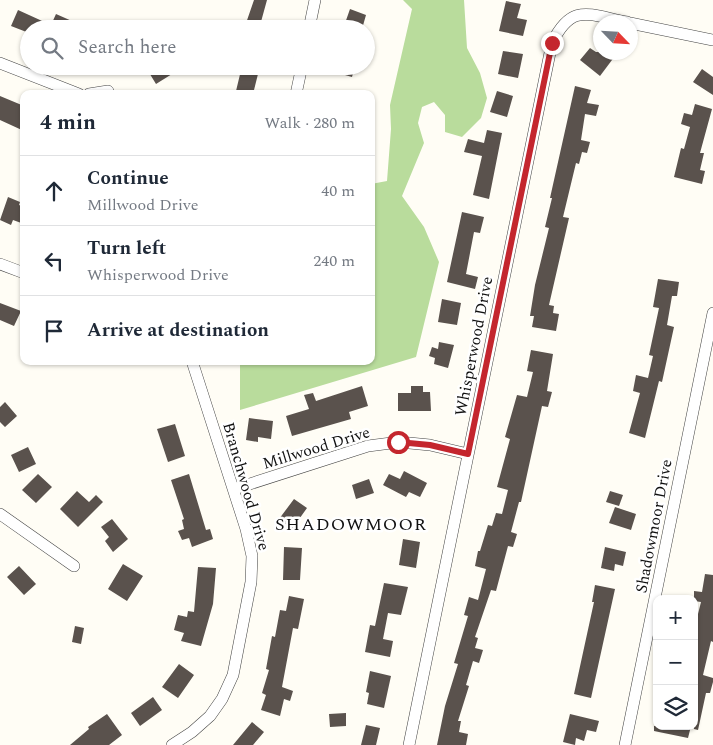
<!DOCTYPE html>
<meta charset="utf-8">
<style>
:root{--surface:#fff;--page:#f6f6f7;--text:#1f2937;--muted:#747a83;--line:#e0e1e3}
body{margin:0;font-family:Spectral,serif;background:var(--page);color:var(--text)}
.controls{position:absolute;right:15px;bottom:15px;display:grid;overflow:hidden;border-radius:10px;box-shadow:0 1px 4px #0004}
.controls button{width:45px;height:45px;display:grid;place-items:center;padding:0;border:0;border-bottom:1px solid var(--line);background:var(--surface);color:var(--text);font:25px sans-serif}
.compass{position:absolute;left:593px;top:15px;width:45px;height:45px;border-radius:50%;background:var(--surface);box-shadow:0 1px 4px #0004;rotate:115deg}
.stop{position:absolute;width:15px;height:15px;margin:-11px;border:4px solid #c4262e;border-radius:50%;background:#fff}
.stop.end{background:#c4262e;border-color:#fff;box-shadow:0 1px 5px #0008}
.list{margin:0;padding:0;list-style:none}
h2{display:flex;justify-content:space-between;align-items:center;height:65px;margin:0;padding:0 20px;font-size:21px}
h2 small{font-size:16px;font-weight:400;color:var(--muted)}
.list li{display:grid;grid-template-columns:32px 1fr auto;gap:15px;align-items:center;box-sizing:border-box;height:70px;padding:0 20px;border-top:1px solid var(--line)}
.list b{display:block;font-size:19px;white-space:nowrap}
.list p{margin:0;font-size:16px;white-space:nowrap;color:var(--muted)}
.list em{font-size:16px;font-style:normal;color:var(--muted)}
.icon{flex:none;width:28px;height:28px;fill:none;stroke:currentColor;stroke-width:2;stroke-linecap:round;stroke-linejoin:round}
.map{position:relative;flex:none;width:713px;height:745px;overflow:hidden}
.search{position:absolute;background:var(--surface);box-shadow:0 1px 4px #0004;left:20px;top:20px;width:355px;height:55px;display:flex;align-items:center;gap:12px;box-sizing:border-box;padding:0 18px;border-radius:28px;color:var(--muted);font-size:19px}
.panel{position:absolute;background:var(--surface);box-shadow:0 1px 4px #0004;left:20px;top:90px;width:355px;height:275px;border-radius:10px}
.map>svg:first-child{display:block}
.forest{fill:#b9dc9c}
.building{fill:#5a524d}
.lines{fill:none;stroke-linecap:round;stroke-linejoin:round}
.minor-casing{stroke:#444;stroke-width:12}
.minor{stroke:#fff;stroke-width:11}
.route{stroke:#c4262e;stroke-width:6}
.labels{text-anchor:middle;stroke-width:5;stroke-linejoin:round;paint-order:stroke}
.street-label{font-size:16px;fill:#111;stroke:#fff}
.neighbourhood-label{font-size:18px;letter-spacing:1px;fill:#111;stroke:#fff}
</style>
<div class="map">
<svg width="713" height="745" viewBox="0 0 713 745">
<rect width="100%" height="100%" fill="#fffdf5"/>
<path class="forest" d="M403,0H464L467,48L480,73L487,98L481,118L462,137L445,132V115L434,102L422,107L418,123L424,143L402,196L424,227L439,262L416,357L240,410V365L249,361H371V184L387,181L391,129L390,105L412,9Z"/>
<path class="building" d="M254,0H267L259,29H244Z
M506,1L521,4L517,18L527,20L523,36L499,31Z
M350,9L366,15L362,29H343Z
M18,10L51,25L56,14L90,29H29V33L11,26Z
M590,48L596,52H618L600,76L580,60Z
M503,51L523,54L518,78L498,74Z
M145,66H167L172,74L156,84Z
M242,66H260L253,94L236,91Z
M324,66H355L352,77L324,69Z
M702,69L713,77V95L693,82Z
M575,86L591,90L587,103L599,105L596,116L585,114L581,140L590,142L587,153L582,152L579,164L576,163L563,217L569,218L549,305L554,306L553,313L559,314L556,331L532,327L534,316H530L535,285L549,228L545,227L552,198H550Z
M497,91L513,96L507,117L490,112Z
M0,96L24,106V131L0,120Z
M695,104L712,109L700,153H704L700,170L705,171L702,184L674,177L681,148L684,149L690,127L681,124L684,113L692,115Z
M487,130L502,133L489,199L473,195L482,156L464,152L468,139L484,143Z
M8,197L20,202L19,205L24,207V224L13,220L11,225L0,220Z
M462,212L484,217L480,233L474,232L466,274L478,277L475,289L447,282Z
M658,279L679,282L677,296H672L667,325L674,327L662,382L659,381L645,438L629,433L640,393L633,391L636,375L648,378L653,356L649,355L659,308L653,307Z
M442,299L461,303L457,325L438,322Z
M0,303L21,311L14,326L0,320Z
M439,342L454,345L448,368L434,364L435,358L429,356L432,347L438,349Z
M531,350L553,354L547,391L552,392L548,407L542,406L521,502H519L511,532L517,534L513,547L508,546L496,591L491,590L475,637L478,638L475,648L483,650L479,663L473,661L466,685L469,686L458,721H461L459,732L468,734L466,745H437L445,706L458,664L454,663L468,616L464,615L469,597L478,600L486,569L475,566L478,551H480L488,525L492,526L496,513L502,514L508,490L497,487L510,439L505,437L517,395L527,397L533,372L527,371Z
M362,386L368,406L349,412L351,419L292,436L286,416L309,409L304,395L313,393L316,401Z
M411,386H423V392H430L431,411H398V393H411Z
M5,402L17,416L5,427L0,422V407Z
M249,418L273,421L271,439L258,437V442L246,440Z
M175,424L185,456L168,462L157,429Z
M28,447L36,464L19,472L11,455Z
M404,471L427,483L420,497L409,492L406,497L383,485L389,474L400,479Z
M38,474L52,487L36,503L22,490Z
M189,474L206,530L210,529L213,539L192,547L189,538L182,540L178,531L184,529L182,520L184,519L171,480Z
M369,479L374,493L356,499L352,485Z
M77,491L89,502L96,495L103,502L78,527L60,509Z
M610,491L623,495L619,506L606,502Z
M294,499L307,508L292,529L279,519Z
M615,507L636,514L631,530L609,523Z
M112,519L128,539L113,552L105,541L109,537L101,527Z
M403,539L420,542L416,568L399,565Z
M284,547L302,548L300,580H283Z
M605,547L626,552L623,566L615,564L614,571L601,568Z
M123,564L143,576L127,601L108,589Z
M19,566L36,584L24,595L7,577Z
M198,567L216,568L213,604L201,646L181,641L184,633L174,630L178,615L187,617L188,611L194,612Z
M705,574L713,575V642L711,641L703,675L713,678V682L710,693H706L698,730L694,729V630L701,602L694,601V591L702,592Z
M384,583L408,587L401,615L388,613L383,639L393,641L390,657L365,652L370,625L375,626Z
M595,585L615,589L591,698L574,694L594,602H592Z
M289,596L304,599L298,629L293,628L282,687L293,691L290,701L284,699L280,716L261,710L266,695L262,693L269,670L266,669L272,636L275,637L280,610L286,611Z
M75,626L84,628L81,644L72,642Z
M179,664L194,675L178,698L162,687Z
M370,671L391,676L384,708L367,704L369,693L366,692Z
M153,697L162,710L140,726L131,713Z
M346,713V726L330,727L329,714Z
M107,714L122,735L109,745H70L89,729L88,727Z
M570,714L599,721L596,732L587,730L584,741L576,738L575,745L563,742Z
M252,722L264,732L253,745H233Z
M366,725L380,728L376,745H361Z
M654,726H691L688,738L654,731Z"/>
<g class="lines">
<defs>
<path id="minor" d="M630,23L713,40
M309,29L315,0
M0,63L79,94
M89,94L108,91
M296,94L302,66
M0,264L24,273
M234,489L368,446L399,442L430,445L468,454
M0,514L74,566
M172,745L192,732L210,716L222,699L233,675L251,582L252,556L246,529L192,361
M409,745L552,43C572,2 589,15 627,22
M625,745L713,313"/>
</defs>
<use href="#minor" class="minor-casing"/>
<use href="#minor" class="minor"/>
</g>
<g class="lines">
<path class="route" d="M398,442L430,445L468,454L552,43"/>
</g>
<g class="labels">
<g class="street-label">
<text transform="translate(473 346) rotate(-79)" y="6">Whisperwood Drive</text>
<text transform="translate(316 447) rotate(-17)" y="6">Millwood Drive</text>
<text transform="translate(247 486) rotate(74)" y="6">Branchwood Drive</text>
<text transform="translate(653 526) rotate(-79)" y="6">Shadowmoor Drive</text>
</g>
<g class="neighbourhood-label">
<text x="351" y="530">SHADOWMOOR</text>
</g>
</g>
</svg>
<div class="controls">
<button>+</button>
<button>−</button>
<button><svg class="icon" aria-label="layers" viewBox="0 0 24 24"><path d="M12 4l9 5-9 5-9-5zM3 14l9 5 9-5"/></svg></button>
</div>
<svg class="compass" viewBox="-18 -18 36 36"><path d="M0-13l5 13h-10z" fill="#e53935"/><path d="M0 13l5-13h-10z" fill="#747a83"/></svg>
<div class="stop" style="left:398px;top:442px"></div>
<div class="stop end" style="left:552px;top:43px"></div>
<div class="search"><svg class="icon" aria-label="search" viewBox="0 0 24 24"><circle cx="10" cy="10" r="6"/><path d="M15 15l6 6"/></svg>Search here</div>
<section class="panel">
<h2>4 min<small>Walk · 280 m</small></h2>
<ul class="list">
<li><svg class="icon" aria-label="ahead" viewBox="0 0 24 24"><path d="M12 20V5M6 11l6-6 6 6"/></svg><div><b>Continue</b><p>Millwood Drive</p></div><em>40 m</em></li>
<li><svg class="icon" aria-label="left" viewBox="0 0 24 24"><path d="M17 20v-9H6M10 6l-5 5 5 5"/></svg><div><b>Turn left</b><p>Whisperwood Drive</p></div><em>240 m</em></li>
<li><svg class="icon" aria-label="arrive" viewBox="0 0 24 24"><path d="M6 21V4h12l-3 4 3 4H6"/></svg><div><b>Arrive at destination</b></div></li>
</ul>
</section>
</div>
